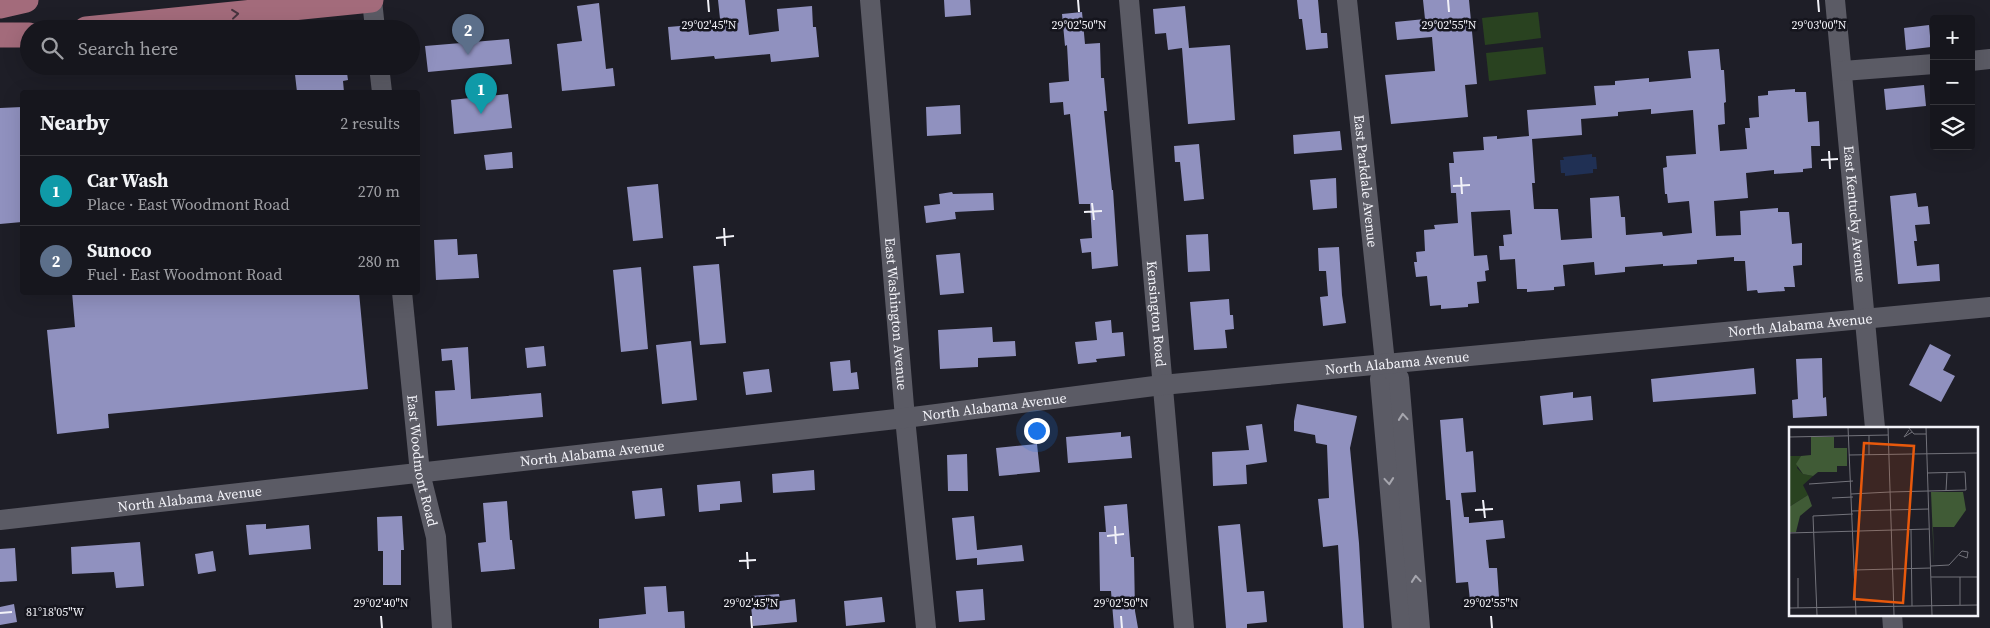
<!DOCTYPE html>
<meta charset="utf-8">
<style>
:root{--surface:#16161d;--page:#23232a;--text:#f1f3f6;--muted:#9e9fa4;--line:#35353b;--accent:#f49e89}
body{margin:0;font-family:"Source Serif 4",serif;background:var(--page);color:var(--text)}
.controls{position:absolute;right:15px;top:15px;display:grid;overflow:hidden;border-radius:5px;box-shadow:0 5px 20px #0002}
.controls button{width:45px;height:45px;display:grid;place-items:center;padding:0;border:0;border-bottom:1px solid var(--line);background:var(--surface);color:var(--text);font:25px sans-serif}
.you{position:absolute;left:1036px;top:430px;width:18px;height:18px;margin:-12px;border:4px solid #fff;border-radius:50%;background:#1a73e8;box-shadow:0 0 0 8px #1a73e833}
.badge{display:grid;place-items:center;width:32px;height:32px;border-radius:50%;background:var(--accent);color:#fff;font-size:16px;font-weight:700}
.pin{position:absolute;translate:-50% -41px;filter:drop-shadow(0 1px 2px #0008)}
.pin::after{content:'';position:absolute;top:26px;width:18px;height:15px;background:inherit;clip-path:polygon(0 0,100% 0,50% 100%)}
.list{margin:0;padding:0;list-style:none}
h2{display:flex;justify-content:space-between;align-items:center;height:65px;margin:0;padding:0 20px;font-size:21px}
h2 small{font-size:16px;font-weight:400;color:var(--muted)}
.list li{display:grid;grid-template-columns:32px 1fr auto;gap:15px;align-items:center;box-sizing:border-box;height:70px;padding:0 20px;border-top:1px solid var(--line)}
.list b{display:block;font-size:19px;white-space:nowrap}
.list p{margin:0;font-size:16px;white-space:nowrap;color:var(--muted)}
.list em{font-size:16px;font-style:normal;color:var(--muted)}
.icon{flex:none;width:28px;height:28px;fill:none;stroke:currentColor;stroke-width:2;stroke-linecap:round;stroke-linejoin:round}
.map{position:relative;flex:none;width:1990px;height:628px;overflow:hidden}
.search{position:absolute;background:var(--surface);box-shadow:0 5px 20px #0002;left:20px;top:20px;width:400px;height:55px;display:flex;align-items:center;gap:12px;box-sizing:border-box;padding:0 18px;border-radius:28px;color:var(--muted);font-size:19px}
.panel{position:absolute;background:var(--surface);box-shadow:0 5px 20px #0002;left:20px;top:90px;width:400px;height:205px;border-radius:5px}
.map>svg:first-child{display:block}
.green{fill:#294220}
.water{fill:#203054}
.building{fill:#9091bf;fill-rule:evenodd}
.lines{fill:none;stroke-linecap:round;stroke-linejoin:round}
.minor{stroke:#5b5b65;stroke-width:20}
.major{stroke:#a36b7b;stroke-width:25}
.oneway{stroke:#47333e}
.oneway2{stroke:#a6a6ae}
.ticks{fill:none;stroke:#f2f2f8;stroke-width:2}
.labels{text-anchor:middle;stroke-width:5;stroke-linejoin:round;paint-order:stroke}
.street-label{font-size:14px;fill:#f2f2f8;stroke:#15151d}
.inset-road{fill:none;stroke:#73737b;stroke-width:1}
.view{fill:#e8590c;fill-opacity:0.15;stroke:#e8590c;stroke-width:2.5}
.inset-edge{fill:none;stroke:#f2f2f8;stroke-width:2.5}
.ticks-label{font-size:12px;text-anchor:middle;fill:#f2f2f8;stroke:#15151d;stroke-width:5;stroke-linejoin:round;paint-order:stroke}
</style>
<div class="map">
<svg width="1990" height="628" viewBox="0 0 1990 628">
<rect width="100%" height="100%" fill="#1e1e27"/>
<path class="green" d="M1538,12L1541,38L1485,45L1482,18Z
M1543,47L1546,74L1489,81L1486,53Z"/>
<path class="water" d="M1592,154V157H1596L1597,169H1593V173L1565,176V173H1561L1560,160H1564L1563,157Z"/>
<path class="building" d="M718,0H745L749,35L779,31L777,9L812,6L813,27H816L819,57L771,62L770,54L715,59L714,56L671,60L668,27L692,25L693,31L721,28Z
M944,0H970L971,15L945,17Z
M1297,0H1318L1321,33H1327L1328,48L1306,50L1302,19H1299Z
M1423,0H1469L1477,84L1465,85L1468,117L1391,124L1385,75L1435,71L1432,37L1397,40L1395,22L1425,19Z
M599,3L606,69L613,68L615,86L562,91L557,44L582,41L577,6Z
M1185,6L1189,48L1230,45L1235,120L1188,124L1182,48L1168,50L1166,33L1155,34L1153,9Z
M1082,12L1085,44L1100,43L1101,78H1104L1107,111H1104L1112,190H1113L1118,266L1092,269L1091,252L1082,253L1080,239L1092,238L1090,204H1079L1070,114L1064,115L1063,102L1050,103L1049,83L1069,81L1067,45L1065,46L1062,14Z
M1929,25L1931,47L1906,50L1904,28Z
M509,39L512,64L428,72L425,46Z
M1719,49L1721,70H1724L1726,102L1724,103L1725,124L1718,125L1720,151L1747,149L1745,128H1750L1749,118L1759,117L1758,96L1768,95V91L1795,89V92H1806L1808,122L1819,121L1820,146H1811L1812,168L1803,169V172L1774,174V170L1746,173L1748,198L1714,201L1716,236L1741,235L1740,211L1778,208V212H1789L1792,244L1802,243V265L1793,266L1795,287H1784L1785,291L1758,293L1757,290L1747,291L1745,261H1734V257L1697,260V264L1663,266V264L1625,267V272L1595,275L1594,262L1563,265L1565,286L1554,287V290L1527,292V289H1517L1515,259L1500,260L1499,246H1504L1503,235L1512,234L1510,210L1471,212L1474,256L1487,255L1489,270L1485,271L1486,281L1477,282L1479,303L1468,304V307L1441,309V305L1430,306L1427,276L1416,277L1414,262H1417L1416,252L1425,251L1424,230L1435,229L1434,225L1458,223L1456,193H1451L1449,163H1454L1453,152L1484,150L1483,137L1497,136V139L1529,136L1527,110L1596,105L1594,86L1615,85V81L1649,78V82L1691,78L1688,51ZM1651,109V114L1693,110L1696,154L1666,156L1667,167L1663,168L1665,194H1667L1668,203L1689,201L1692,233L1663,236L1662,232L1626,235L1625,217H1621L1619,196L1590,198L1592,238L1561,240L1558,209H1534L1532,183H1535L1532,139L1582,135L1581,119L1618,116V112Z
M294,66H346L348,80L343,81L344,92H297Z
M1924,85L1926,106L1886,110L1884,89Z
M508,94L512,128L454,134L451,100Z
M960,105L961,134L927,136L926,107Z
M22,107V222L0,224V108Z
M1340,131L1342,150L1294,154L1293,135Z
M1199,144L1204,199L1184,201L1180,162H1175L1174,146Z
M512,152L513,168L486,170L484,155Z
M1336,178L1337,208L1313,210L1310,180Z
M658,184L663,238L633,241L627,187Z
M952,192L953,194L993,193L994,210L955,212L956,219L926,223L924,206L940,204L939,194Z
M1916,193L1918,207L1928,206L1930,224L1915,225L1917,241H1914L1917,266L1939,264L1940,281L1898,284L1890,196Z
M1208,234L1210,271L1188,272L1186,235Z
M457,239L458,255L477,254L479,278L436,280L434,240Z
M1339,247L1342,295L1346,323L1323,326L1320,297L1328,296L1326,271H1319L1318,248Z
M960,253L964,293L940,295L936,255Z
M719,264L726,343L700,345L693,266Z
M641,267L648,349L621,352L613,270Z
M72,292H359L368,389L108,414L109,428L57,434L47,330L75,327Z
M1229,299L1230,315H1233L1234,329L1225,330L1227,348L1194,350L1190,302Z
M1111,320L1112,333L1123,332L1125,356L1096,359L1097,362L1078,364L1075,342L1097,340L1095,322Z
M992,327L993,342L1015,341L1016,356L978,358V367L940,369L938,330Z
M691,341L697,400L662,404L656,345Z
M1930,344L1951,355L1943,370L1955,376L1941,402L1909,385Z
M544,346L546,366L527,368L525,348Z
M468,347L471,399L541,393L543,417L437,426L435,391L455,390L452,360L442,361L441,349Z
M1822,358L1823,398L1826,397L1827,416L1793,418L1792,400L1798,399L1796,359Z
M850,360L851,373L857,372L859,389L833,391L830,362Z
M1754,368L1756,394L1653,402L1651,379Z
M769,369L772,392L746,395L743,372Z
M1573,392V398L1591,396L1593,420L1543,425L1540,396Z
M1297,404L1357,416L1350,448L1359,543L1364,628H1343L1338,545L1323,547L1318,499L1329,498L1327,445L1316,443L1315,435L1294,431V421Z
M1463,418L1466,452L1473,451L1476,492L1461,493L1464,517H1469V523L1503,520L1505,538L1486,540L1489,568H1497L1499,597L1470,600L1468,582L1456,583L1450,500H1446L1440,420Z
M1262,424L1267,462L1246,465L1247,484L1213,486L1212,452L1249,450L1246,426Z
M1121,432V437L1130,436L1132,458L1068,463L1066,437Z
M1037,444L1040,472L999,476L996,448Z
M967,454L968,491H948L947,455Z
M814,470L815,490L773,493L772,474Z
M740,481L742,502L720,504V510L699,512L697,485Z
M662,488L665,516L635,519L632,491Z
M507,501L510,540H512L515,569L481,572L478,543L486,542L483,503Z
M1127,504L1131,557H1134L1135,611L1138,628H1114L1111,591H1100L1099,532H1106L1104,506Z
M402,516L404,550H401V585H383V551H378L377,517Z
M974,516L977,550L1022,545L1024,561L977,565V558L956,560L952,518Z
M266,524V529L309,525L311,549L249,555L246,525Z
M1240,524L1247,592L1264,591L1267,622L1247,624V628H1226L1218,526Z
M140,542L144,586L116,588L114,572L72,574L71,547Z
M15,548L17,581L0,582V549Z
M213,551L216,571L198,574L195,554Z
M666,586L668,612L684,611L685,628H599V619L646,614L644,587Z
M983,589L985,620L959,622L956,591Z
M779,594L780,601L795,599L797,622L753,626L750,596Z
M882,597L885,622L846,626L844,601Z
M14,604L17,622L0,625V607Z"/>
<g class="lines">
<g class="minor">
<path d="M372,0L375,29"/>
<path id="s1" d="M870,0L905,418L926,628"/>
<path id="s2" d="M1129,0L1184,628"/>
<path id="s3" d="M1347,0L1385,363L1380,379L1402,628"/>
<path id="s4" d="M1835,0L1875,428"/>
<path d="M1971,61L1990,59"/>
<path d="M379,66L382,92"/>
<path d="M1843,71L1934,64"/>
<path id="s5" d="M402,292L420,473L436,537L442,628"/>
<path d="M1385,363L1399,378L1420,628"/>
<path id="s6" d="M0,520L905,418L1162,385L1990,307"/>
<path d="M1892,614L1893,628"/>
</g>
<path class="major" d="M0,6L26,0
M86,29L371,0
M0,35H29"/>
</g>
<defs><path id="oneway-chevron" d="M-2-3.5L2.5 0L-2 3.5" fill="none" stroke-width="1.6" stroke-linecap="round" stroke-linejoin="round" transform="scale(1.25)"/></defs>
<use class="oneway" href="#oneway-chevron" transform="translate(235 14) rotate(-6)"/>
<g class="oneway2">
<use href="#oneway-chevron" transform="translate(1403 417) rotate(-95)"/>
<use href="#oneway-chevron" transform="translate(1389 481) rotate(85)"/>
<use href="#oneway-chevron" transform="translate(1416 579) rotate(-95)"/>
</g>
<path class="ticks" d="M708,0L709,12M1078,0L1079,12M1448,0L1449,12M1818,0L1819,12M1829,151L1830,169M1821,160L1838,159M1461,177L1462,194M1453,186L1470,185M1092,203L1094,220M1084,212L1102,211M724,228L725,246M716,238L734,236M1483,500L1485,518M1475,510L1493,509M1115,526L1116,544M1107,536L1124,534M747,552L748,569M739,561L756,560M0,613L12,612M381,616L382,628M751,616L752,628M1121,616L1122,628M1491,616L1492,628"/>
<g class="labels">
<g class="street-label">
<text dy="5" stroke="none"><textPath href="#s3" startOffset="182">East Parkdale Avenue</textPath></text>
<text dy="5" stroke="none"><textPath href="#s4" startOffset="215">East Kentucky Avenue</textPath></text>
<text dy="5" stroke="none"><textPath href="#s1" startOffset="315">East Washington Avenue</textPath></text>
<text dy="5" stroke="none"><textPath href="#s2" startOffset="315">Kensington Road</textPath></text>
<text dy="5" stroke="none"><textPath href="#s6" startOffset="1811">North Alabama Avenue</textPath></text>
<text dy="5" stroke="none"><textPath href="#s6" startOffset="1406">North Alabama Avenue</textPath></text>
<text dy="5" stroke="none"><textPath href="#s6" startOffset="1001">North Alabama Avenue</textPath></text>
<text dy="5" stroke="none"><textPath href="#s6" startOffset="596">North Alabama Avenue</textPath></text>
<text dy="5" stroke="none"><textPath href="#s5" startOffset="170">East Woodmont Road</textPath></text>
<text dy="5" stroke="none"><textPath href="#s6" startOffset="191">North Alabama Avenue</textPath></text>
</g>
</g>
<g transform="translate(1789 427)">
<rect width="189" height="189" fill="#1e1e27"/>
<path d="M0,29H12L8,41L14,47L24,49L14,58L19,68L0,80Z" fill="#294220"/>
<path d="M22,10H45V21H58V39H48V45H29L24,49L14,47L7,37L12,29L22,28ZM142,65H174L177,83L165,100H144L145,138ZM19,68L23,79L11,89L7,105H0V80Z" fill="#405b36"/>
<path class="inset-road" d="M59,0L67,188M99,0L105,188M119,0L125,7H137M137,0L143,188M120,3L115,10L123,5M80,8V28M0,10L99,8M60,28L189,26M20,57L64,54M157,64L158,46M101,65L177,63L176,45L138,46M62,67L101,65M43,71L64,70M62,84L140,82M122,103L123,179M0,106L140,102M142,139L160,138L173,124L179,125L178,131L170,128M65,143L142,141M142,150H189M171,150V178M9,151V181M0,181L189,178M28,188L24,89L64,87"/>
<path class="view" d="M75,16L125,19L114,176L65,172Z"/>
<rect width="189" height="189" class="inset-edge"/>
</g>
<g class="ticks-label">
<text x="709" y="29">29°02'45"N</text>
<text x="1079" y="29">29°02'50"N</text>
<text x="1449" y="29">29°02'55"N</text>
<text x="1819" y="29">29°03'00"N</text>
<text x="381" y="607">29°02'40"N</text>
<text x="751" y="607">29°02'45"N</text>
<text x="1121" y="607">29°02'50"N</text>
<text x="1491" y="607">29°02'55"N</text>
<text x="55" y="616">81°18'05"W</text>
</g>
</svg>
<div class="controls">
<button>+</button>
<button>−</button>
<button><svg class="icon" aria-label="layers" viewBox="0 0 24 24"><path d="M12 4l9 5-9 5-9-5zM3 14l9 5 9-5"/></svg></button>
</div>
<div class="you"></div>
<div class="pin badge" style="left:481px;top:114px;background:#0f9aa8">1</div>
<div class="pin badge" style="left:468px;top:55px;background:#5c6f8a">2</div>
<div class="search"><svg class="icon" aria-label="search" viewBox="0 0 24 24"><circle cx="10" cy="10" r="6"/><path d="M15 15l6 6"/></svg>Search here</div>
<section class="panel">
<h2>Nearby<small>2 results</small></h2>
<ul class="list">
<li><span class="badge" style="background:#0f9aa8">1</span><div><b>Car Wash</b><p>Place · East Woodmont Road</p></div><em>270 m</em></li>
<li><span class="badge" style="background:#5c6f8a">2</span><div><b>Sunoco</b><p>Fuel · East Woodmont Road</p></div><em>280 m</em></li>
</ul>
</section>
</div>
